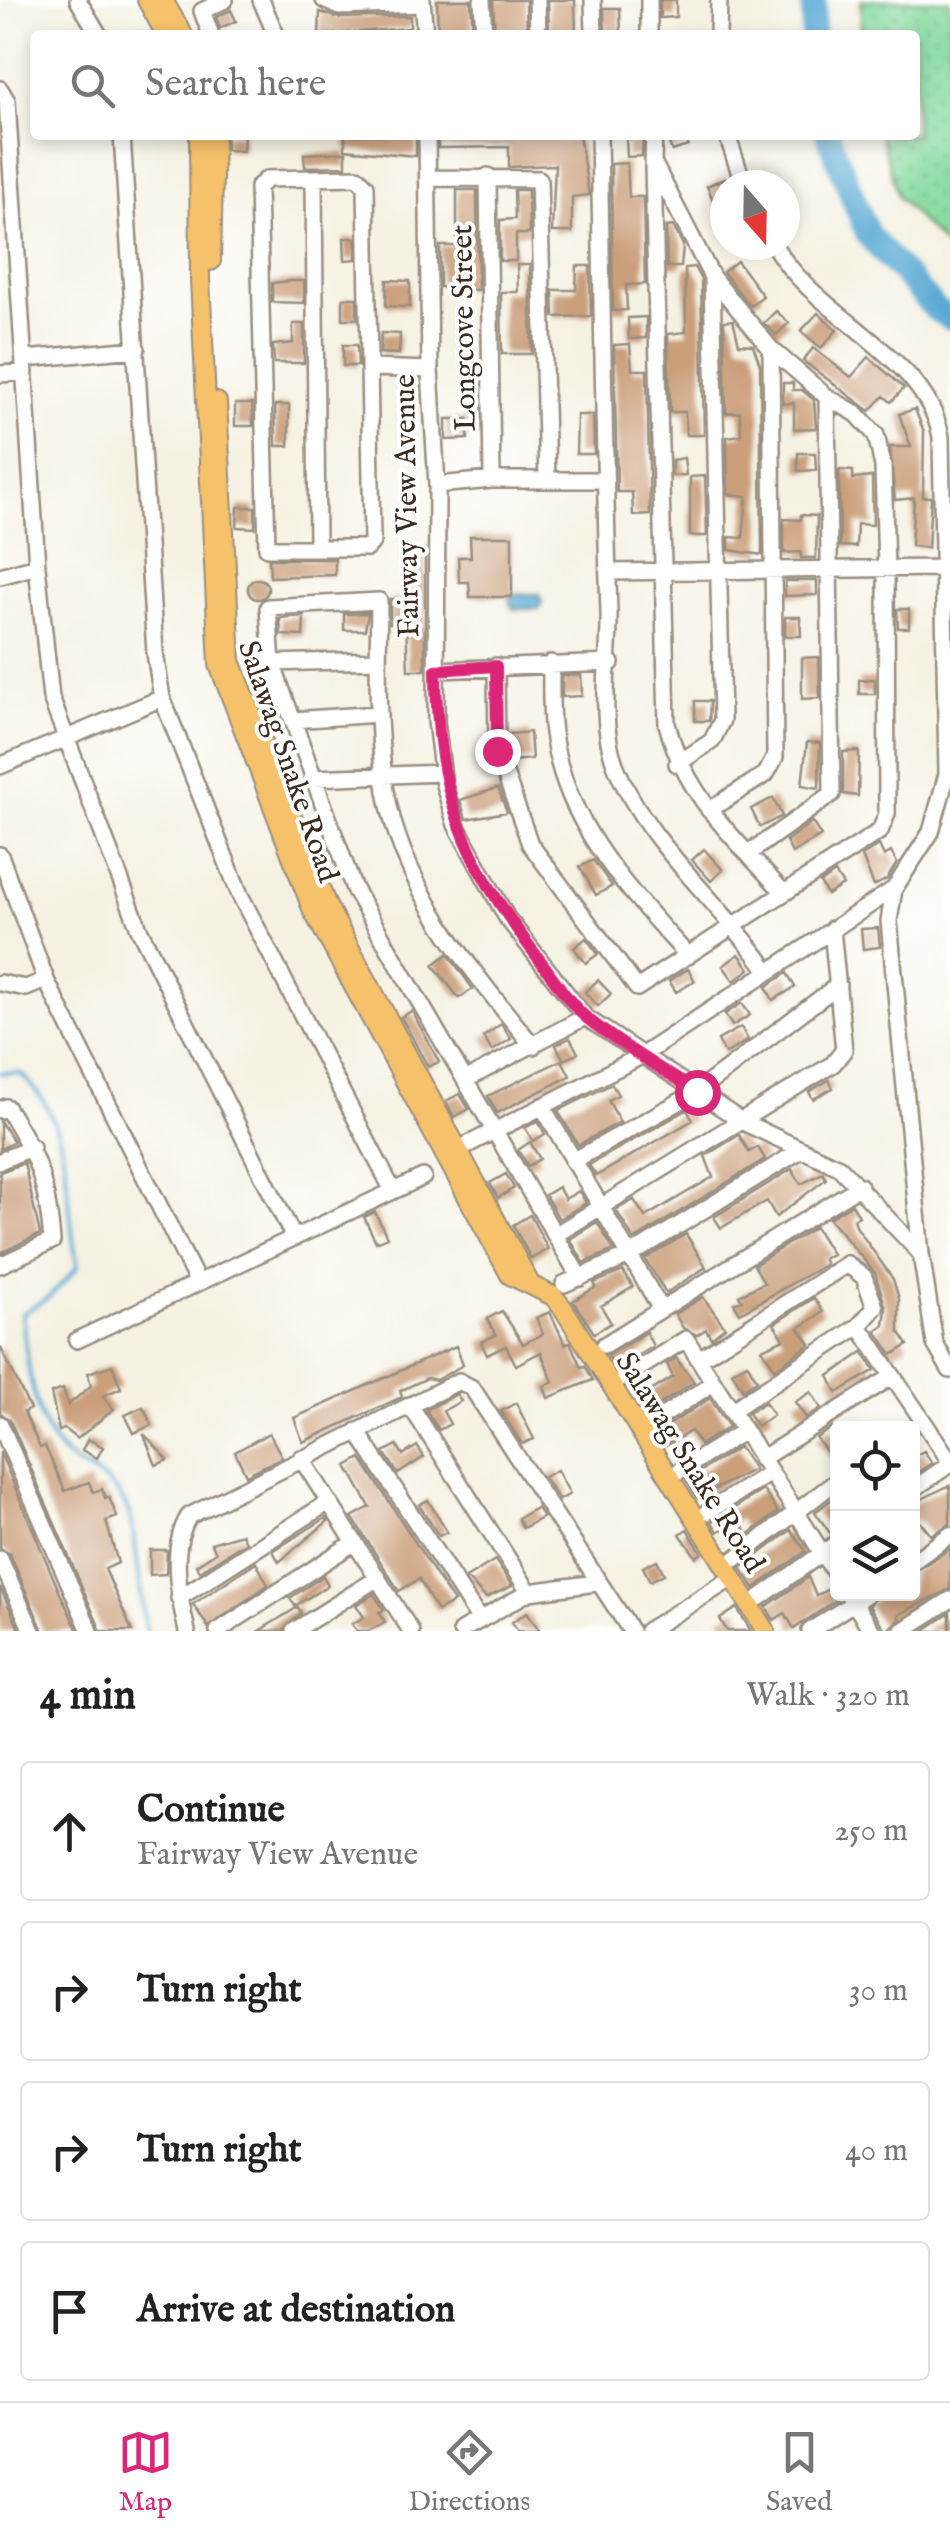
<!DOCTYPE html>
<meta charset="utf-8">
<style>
:root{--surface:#fff;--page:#f2f2f2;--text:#222;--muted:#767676;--line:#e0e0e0;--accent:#db2777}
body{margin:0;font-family:"IM FELL English",serif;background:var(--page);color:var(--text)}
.controls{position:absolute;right:30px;bottom:30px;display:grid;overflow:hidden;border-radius:10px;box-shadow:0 5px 15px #0003}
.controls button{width:90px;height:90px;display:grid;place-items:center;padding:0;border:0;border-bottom:2px solid var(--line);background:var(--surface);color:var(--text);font:50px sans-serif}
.compass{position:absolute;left:710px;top:170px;width:90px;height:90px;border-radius:50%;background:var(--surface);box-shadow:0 5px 15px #0003;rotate:160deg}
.stop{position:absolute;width:30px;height:30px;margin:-22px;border:8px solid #db2777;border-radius:50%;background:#fff}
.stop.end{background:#db2777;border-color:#fff;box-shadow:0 2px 10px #0008}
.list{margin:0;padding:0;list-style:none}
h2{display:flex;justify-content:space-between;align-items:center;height:130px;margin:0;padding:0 40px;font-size:42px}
h2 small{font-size:32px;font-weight:400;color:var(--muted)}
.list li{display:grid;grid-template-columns:65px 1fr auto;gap:30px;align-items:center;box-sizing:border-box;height:140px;margin:0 20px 20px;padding:0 20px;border:2px solid var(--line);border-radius:10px}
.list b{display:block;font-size:38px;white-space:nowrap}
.list p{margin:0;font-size:32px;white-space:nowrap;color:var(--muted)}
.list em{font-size:32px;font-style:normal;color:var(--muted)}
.icon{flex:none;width:55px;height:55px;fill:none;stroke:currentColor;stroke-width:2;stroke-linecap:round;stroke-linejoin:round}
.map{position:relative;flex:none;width:950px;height:1631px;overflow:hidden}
.search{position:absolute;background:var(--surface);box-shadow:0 5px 15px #0003;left:30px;right:30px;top:30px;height:110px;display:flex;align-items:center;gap:25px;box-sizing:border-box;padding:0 35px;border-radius:10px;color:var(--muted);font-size:38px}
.sheet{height:770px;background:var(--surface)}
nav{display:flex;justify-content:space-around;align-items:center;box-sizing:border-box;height:140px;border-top:2px solid var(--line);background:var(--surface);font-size:28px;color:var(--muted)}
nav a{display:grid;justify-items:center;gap:5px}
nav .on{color:var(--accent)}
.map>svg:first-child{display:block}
.grass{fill:url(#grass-dots);stroke:#5e825d;stroke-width:2.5}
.water{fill:#5aaad4;stroke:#4a6a79;stroke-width:2.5}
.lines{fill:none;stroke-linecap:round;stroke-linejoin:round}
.stream{stroke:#5aaad4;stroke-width:4}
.river{stroke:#5aaad4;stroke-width:25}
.building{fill:#cb9f7a}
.minor-casing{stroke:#988e80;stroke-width:20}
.major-casing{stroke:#988e80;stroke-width:22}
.minor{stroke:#fff;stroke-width:15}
.major{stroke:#f5c16b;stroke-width:18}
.route{stroke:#db2777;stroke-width:12}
.labels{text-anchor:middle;stroke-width:8;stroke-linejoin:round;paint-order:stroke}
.street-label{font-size:30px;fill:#3b2a1e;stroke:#fff}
</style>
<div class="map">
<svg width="950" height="1631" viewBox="0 0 950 1631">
<defs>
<pattern id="grass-dots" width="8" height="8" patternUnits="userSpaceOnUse" patternTransform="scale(2.5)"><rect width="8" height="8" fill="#82d99c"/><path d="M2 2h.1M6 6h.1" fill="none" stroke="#71ba86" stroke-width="1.8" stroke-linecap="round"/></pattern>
</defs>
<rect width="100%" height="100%" fill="#fff"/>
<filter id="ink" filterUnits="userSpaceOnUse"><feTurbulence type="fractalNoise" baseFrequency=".01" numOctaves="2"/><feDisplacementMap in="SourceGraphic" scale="20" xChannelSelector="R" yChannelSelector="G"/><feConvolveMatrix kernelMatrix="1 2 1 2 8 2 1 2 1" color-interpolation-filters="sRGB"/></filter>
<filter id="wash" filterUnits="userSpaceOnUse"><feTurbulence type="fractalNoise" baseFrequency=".0048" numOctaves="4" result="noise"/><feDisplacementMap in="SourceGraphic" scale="40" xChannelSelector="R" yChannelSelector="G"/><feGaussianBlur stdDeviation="2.25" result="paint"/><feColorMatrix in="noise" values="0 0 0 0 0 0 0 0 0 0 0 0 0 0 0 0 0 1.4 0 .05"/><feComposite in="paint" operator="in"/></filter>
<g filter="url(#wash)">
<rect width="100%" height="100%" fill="#f5f2e3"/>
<path class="grass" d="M861,0H950V252L898,197L880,135H915V35H860Z"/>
<path class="water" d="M513,594H539L542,602L539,609H513L509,600Z"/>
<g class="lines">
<path class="stream" d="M0,1073H20C78,1127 62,1196 78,1267L49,1297L22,1314C27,1355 30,1407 54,1442C75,1473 108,1468 127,1508C136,1526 141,1605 146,1631"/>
<path class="river" d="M813,35L814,0
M828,135L868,235L936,310L950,318"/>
</g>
<g id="blocks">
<path class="building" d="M437,0H471L473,35H438Z
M493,0H526L527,35H495Z
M548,0H575L576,35H549Z
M660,0H676V17L660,18Z
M604,8H620L621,35H605Z
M231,10L236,21L220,28L216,17Z
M320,12L339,18L410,16V28L319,35Z
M226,135H244L243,151L226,150Z
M345,135H416V156L345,149Z
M438,135H579L589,195L572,197V232H552L555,165L509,167V147L438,148Z
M666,135H684L688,146L672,151Z
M643,138L642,156L627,157L626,139Z
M346,152V166L305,167L304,154Z
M627,163L629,197H643L645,284L626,285L627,310L613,311L611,164Z
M725,178V201L715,205L707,186Z
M457,190H477L478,290L440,287V246H457Z
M514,190H528L529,234H516V261H500V220L515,219Z
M673,226L683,245L681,267H667L666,227Z
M344,238H356V259L345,260Z
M737,261L763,296L750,306L723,272Z
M517,265H530L532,354H502L501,292H518Z
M577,266H590L591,316L554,317L553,290H576Z
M694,267L701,280L704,435H686L685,412H670L668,334L686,332L685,268Z
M387,280L410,281V307L386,306Z
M290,281H304V303L272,302V283Z
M343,298H357V319H343Z
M776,311L789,323L776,335L764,323Z
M818,313L837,330L821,348L801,331Z
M646,317V338L629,339L628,318Z
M733,320L739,344L753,345L760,365L762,555L729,550V537L743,538L747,496L728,494L727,437L741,435L740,412L726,413L724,321Z
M293,324H304V363H274L273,345L293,343Z
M381,333L400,334L399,354L380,353Z
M630,344L632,370H647L650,515L633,516L632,492H617L614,345Z
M343,345H357L358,366H343Z
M813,348L851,377L869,357L904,388L891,402L884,396L870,411L803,361Z
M783,383H793V390H802L814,400L816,428L794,429V403L783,404Z
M235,404H252L253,426H235Z
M275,405H289V446H276Z
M915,409L924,432L923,497H931L928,548L911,546L914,498L895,500L890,447H911L899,414Z
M577,415H593L594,454H576Z
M446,419H468V439L446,440Z
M798,453H815L816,470L798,471Z
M684,458L686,475L672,476V460Z
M839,470L853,471V479L872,477L873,525L857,524L856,547L840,546Z
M705,476L707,536H690V477Z
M238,507H255V528L237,527Z
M801,515L817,516L816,558H801V552L784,553V519L801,520Z
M470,536H512V597H470L469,582H459L458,557H471Z
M407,550H425V670H408L406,623H390V599H406Z
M269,559H335V575L270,577Z
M248 589a10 10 0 1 1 20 0a10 10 0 1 1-20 0Z
M785,581H817V595L785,596Z
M897,609H909V628H898Z
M368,613L365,630H344V614Z
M304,616L303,636L281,635L280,618Z
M785,617H800L801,636H785Z
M819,657L820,698L802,699V658Z
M581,675L582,696L562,697V676Z
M875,679V694H859V680Z
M695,701H710L709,721H695Z
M530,732L532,759L513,761L508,734Z
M807,742L820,743L819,788L802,785Z
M859,751L858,796L843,794V752Z
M498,788L507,812L466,819L460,800Z
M773,798L782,816L760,827L751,809Z
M812,822L821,836L792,853L786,841Z
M879,845L884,856L891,852L897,863L887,879L874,886L862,856Z
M704,849L723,870L711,881L692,860Z
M593,860L612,886L596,895L580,867Z
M835,873L843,885L827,895L820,883Z
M878,928L880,947L863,949L861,929Z
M586,938L598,954L586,963L574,948Z
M448,954L473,989L459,998L433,965Z
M739,954L750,969L734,981L723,966Z
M688,969L695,981L676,992L669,981Z
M787,973L795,987L773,1000L766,987Z
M598,980L611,994L598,1006L585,992Z
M742,1003L750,1015L732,1026L725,1014Z
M412,1011L439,1062L428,1067L401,1017Z
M501,1024L511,1039L492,1051L483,1037Z
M741,1027L748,1040L725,1054L718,1040Z
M570,1038L578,1053L564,1060L556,1045Z
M562,1060L570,1076L497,1113L488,1096Z
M829,1080L833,1088L813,1099L809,1092Z
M612,1084L618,1095L608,1100L620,1122L578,1145L558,1111Z
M460,1094L469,1109L454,1117L446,1101Z
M687,1110L693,1120L596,1176L589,1165Z
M0,1121L14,1142L0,1149Z
M538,1121L545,1134L533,1141L525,1128Z
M739,1135L749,1152L758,1147L765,1159L634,1240L616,1210L634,1200L645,1217L713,1177L705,1156Z
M530,1142L540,1159L528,1166L518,1150Z
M24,1163L40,1234L0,1253V1172Z
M792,1169L801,1184L823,1173L826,1179L776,1217L767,1201L721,1228L714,1217Z
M506,1174L514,1188L498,1198L490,1183Z
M558,1187L565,1199L579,1191L586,1203L559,1219L545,1195Z
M852,1204L859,1216L854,1219L857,1228L893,1279L899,1299V1331L908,1345L892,1355L876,1331L884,1325L886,1308L875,1273L829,1218Z
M375,1212L387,1237L376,1242L364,1217Z
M530,1215L548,1249L531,1259L513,1225Z
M597,1222L614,1250L584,1263L570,1239Z
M815,1227L832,1254L823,1259L826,1264L740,1313L734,1303L742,1300L739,1295L764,1283L754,1265Z
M686,1234L706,1267L666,1293L645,1259Z
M623,1271L633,1287L601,1306L611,1323L594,1333L573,1301L596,1287L594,1283Z
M703,1297L725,1327L711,1338L706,1329L697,1335L683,1328L675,1314Z
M814,1298L823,1312L799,1328L810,1344L775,1369L762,1349L784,1339L774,1324Z
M502,1311L523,1344L543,1334L536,1318L550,1312L565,1344L570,1342L581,1367L585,1366L593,1380L548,1398L544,1386L553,1382L541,1352L516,1365L506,1346L487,1355L481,1342L496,1335L487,1319Z
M646,1332L653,1346L616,1369L608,1355Z
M0,1346L30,1409L24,1412L40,1448L45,1446L65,1491L89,1482L93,1492L102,1489L105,1498L109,1497L117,1517L106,1521L118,1563L105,1569L132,1631H101L10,1420L0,1413Z
M456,1346L463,1365L436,1380L427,1378L400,1391L402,1397L303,1442L294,1418Z
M863,1352L875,1370L837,1393L829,1376Z
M676,1358L694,1382L645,1414L640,1407L651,1401L646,1394L673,1377L667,1364Z
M747,1363L757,1380L743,1390L732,1372Z
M112,1365L121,1388L102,1396L114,1409L77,1439L64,1429L59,1431L51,1393L63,1389L68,1405L91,1386L88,1373Z
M811,1392L821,1408L806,1418L795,1402Z
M457,1394L461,1401L443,1411L450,1424L439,1430L426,1410Z
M710,1398L729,1427L700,1445L691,1431L665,1446L657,1433Z
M765,1402L773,1415L757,1426L748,1413Z
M516,1403L534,1439L522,1444L501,1411Z
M143,1407L152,1425L134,1433L125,1415Z
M832,1428L838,1438V1467L816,1438Z
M269,1433L282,1457L246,1475L235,1452Z
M144,1435H145L168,1460L156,1465Z
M88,1439L103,1447L97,1458L82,1450Z
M397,1445L403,1455L417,1446L424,1457L398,1474L384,1452Z
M739,1447L754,1469L697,1498L686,1480Z
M924,1451L932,1463L912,1476V1457Z
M0,1452L59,1591L78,1631H43L10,1554L0,1548Z
M361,1458L440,1581L454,1602L437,1611L419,1579L399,1591L352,1517L370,1507L347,1466Z
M557,1470L570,1494L559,1500L544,1477Z
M950,1485V1524L931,1535L917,1518L912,1521V1504Z
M763,1490L778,1512L748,1535L739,1519L718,1532L712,1522Z
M838,1495V1528L830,1533L815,1512Z
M428,1500L447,1532L439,1536L419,1505Z
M537,1508L543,1517L523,1528L518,1518Z
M326,1518L328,1521L279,1562L273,1551Z
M687,1529L702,1553L696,1557L680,1534Z
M791,1530L806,1551L754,1588L741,1568Z
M242,1534L246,1542L200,1571L196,1565L216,1552L211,1543Z
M950,1549V1589L898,1615L900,1619L886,1631L869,1606L878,1594H912V1573Z
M150,1550H167L166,1574L150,1575Z
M495,1560L512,1586L486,1598L466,1578Z
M657,1560L664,1574L650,1581L643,1567Z
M256,1562L268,1585L208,1627L193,1604Z
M323,1576L328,1585L295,1606L290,1598Z
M808,1577L816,1596L830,1588L836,1600L794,1629L785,1613L774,1620L766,1607Z
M0,1587L20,1631H0Z
M374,1594L384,1610L379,1612L385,1622L368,1631H357L352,1624L364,1617L356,1605Z
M298,1607L301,1613L283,1631H259Z
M737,1608L751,1631H727L720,1619Z
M527,1612L540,1631H518L512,1622Z
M950,1613V1631H923Z"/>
</g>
</g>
<g filter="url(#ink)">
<use href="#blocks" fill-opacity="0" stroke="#988e80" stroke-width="2.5"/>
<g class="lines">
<defs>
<path id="minor" d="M78,0L99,35
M261,0L276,35
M324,0L339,7L422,4
M422,0L425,35
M482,0L484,35
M537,0L538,35
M593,0L594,35
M649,0V35
M211,35L202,11L225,0
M718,35L719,0
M0,89L7,101L37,566L51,698L140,931L294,1238
M122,135L155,653L162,698L240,895L393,1191
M427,135L430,370L437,485L436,721L444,785L456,825L507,918L585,1017L743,1122L839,1167L921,1254
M599,135C602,294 604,454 609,613C610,660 598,719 615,764C645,843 721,902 768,971
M727,135L744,185
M653,166L667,724C686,798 734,837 783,892
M488,176L492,480
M357,177L366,186L372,542L367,548H267L258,187L267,179Z
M428,178L539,179L547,480
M314,180L317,547
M774,245C815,317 927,356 941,437L947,774L931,832L894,889L889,921L921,1254L935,1344L950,1370
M25,359L137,349
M371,368L430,370
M0,374L25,372
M437,485L492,480H603
M608,572L941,568
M0,576L37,566
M272,663L378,660
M551,663C551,686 550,710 553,733C565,825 629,890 688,956
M496,666L497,751L530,844L637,988L880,831L887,814L886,569L883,466L876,435L857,414L827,397L771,349L712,277L653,162L654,135
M437,670L611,663
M293,720L378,714
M677,764L712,741L722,720L712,277
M0,766L162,698
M312,778L442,773
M709,810L766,774L775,757L771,349
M749,853L832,794L827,397
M0,855L46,980L198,1283
M0,983L26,988L46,980
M533,1046C473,972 402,889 386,791C376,729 378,664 379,601L268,607L272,663L354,889L580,1278
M467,1079L585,1017
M542,1106L661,1309
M0,1110L6,1107C38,1156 47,1183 52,1241L0,1265
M467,1145L641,1056L894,889
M0,1161L32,1147
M573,1161L697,1092L838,985
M555,1235L833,1064L844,1050L832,929
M564,1284L629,1256L801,1150
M859,1326L950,1461
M77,1340L423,1177
M604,1345L860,1186
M699,1359L847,1264L864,1277L875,1307L859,1326L731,1411
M622,1379L686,1339L838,1578
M410,1405L529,1592
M0,1424L90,1631
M649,1425L713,1383
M357,1431L479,1619
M301,1458L411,1631
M761,1459L893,1376
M679,1471L744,1431
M912,1490L950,1464
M707,1512L770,1473
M0,1559L32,1631
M735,1559L838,1480
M912,1562L950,1535
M848,1594L872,1631
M179,1598L329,1502
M759,1598L838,1542
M187,1631C179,1597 169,1547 189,1516L459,1381L472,1388L631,1631
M218,1631L355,1542
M294,1631L378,1578
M461,1631L529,1592L596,1583
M647,1631L731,1579
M810,1631L867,1594
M902,1631L950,1600"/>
<path id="major" d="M147,0L166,35
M163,0L183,35
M199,135L200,279L219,665L313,911L510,1275L553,1296L563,1308L766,1631
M211,261L214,135
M217,402L231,661L327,906L529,1282"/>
</defs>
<use href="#minor" class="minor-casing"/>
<use href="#major" class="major-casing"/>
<use href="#minor" class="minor"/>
<use href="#major" class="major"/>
</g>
</g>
<g class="lines" filter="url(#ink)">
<path class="route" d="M497,751L496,666L436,670C436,794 464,861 539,959C554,978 569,1004 588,1019C621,1046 660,1068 697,1092"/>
</g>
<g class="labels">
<g class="street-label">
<text transform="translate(463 328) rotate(-91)" y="10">Longcove Street</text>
<text transform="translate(406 506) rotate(-91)" y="10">Fairway View Avenue</text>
<text transform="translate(289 761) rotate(71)" y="10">Salawag Snake Road</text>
<text transform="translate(691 1462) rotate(58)" y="10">Salawag Snake Road</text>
</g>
</g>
</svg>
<div class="controls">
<button><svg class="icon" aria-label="locate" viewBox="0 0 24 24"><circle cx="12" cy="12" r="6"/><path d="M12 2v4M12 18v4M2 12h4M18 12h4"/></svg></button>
<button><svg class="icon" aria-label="layers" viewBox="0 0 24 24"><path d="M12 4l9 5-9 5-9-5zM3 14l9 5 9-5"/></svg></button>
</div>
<svg class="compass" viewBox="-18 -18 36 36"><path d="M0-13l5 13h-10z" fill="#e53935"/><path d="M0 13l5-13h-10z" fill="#767676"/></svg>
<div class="stop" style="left:697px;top:1092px"></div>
<div class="stop end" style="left:497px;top:751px"></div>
<div class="search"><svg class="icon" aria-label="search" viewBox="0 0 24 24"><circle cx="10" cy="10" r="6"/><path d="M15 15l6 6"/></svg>Search here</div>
</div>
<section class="sheet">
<h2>4 min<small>Walk · 320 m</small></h2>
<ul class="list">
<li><svg class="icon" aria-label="ahead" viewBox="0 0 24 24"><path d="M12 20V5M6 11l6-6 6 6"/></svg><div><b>Continue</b><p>Fairway View Avenue</p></div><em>250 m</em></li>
<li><svg class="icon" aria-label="right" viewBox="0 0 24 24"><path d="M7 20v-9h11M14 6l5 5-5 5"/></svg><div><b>Turn right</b></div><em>30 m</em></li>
<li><svg class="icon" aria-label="right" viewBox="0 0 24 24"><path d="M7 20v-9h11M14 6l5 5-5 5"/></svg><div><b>Turn right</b></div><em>40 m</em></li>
<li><svg class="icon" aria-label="arrive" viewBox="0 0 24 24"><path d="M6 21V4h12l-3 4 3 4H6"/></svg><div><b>Arrive at destination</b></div></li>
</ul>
</section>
<nav>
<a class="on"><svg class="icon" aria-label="map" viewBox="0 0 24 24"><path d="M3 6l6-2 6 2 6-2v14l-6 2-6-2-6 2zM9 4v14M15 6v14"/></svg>Map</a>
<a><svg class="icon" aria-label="directions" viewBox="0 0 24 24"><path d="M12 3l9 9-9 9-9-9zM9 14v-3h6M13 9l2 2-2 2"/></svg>Directions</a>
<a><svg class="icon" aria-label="saved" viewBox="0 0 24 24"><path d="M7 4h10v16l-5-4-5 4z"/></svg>Saved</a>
</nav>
